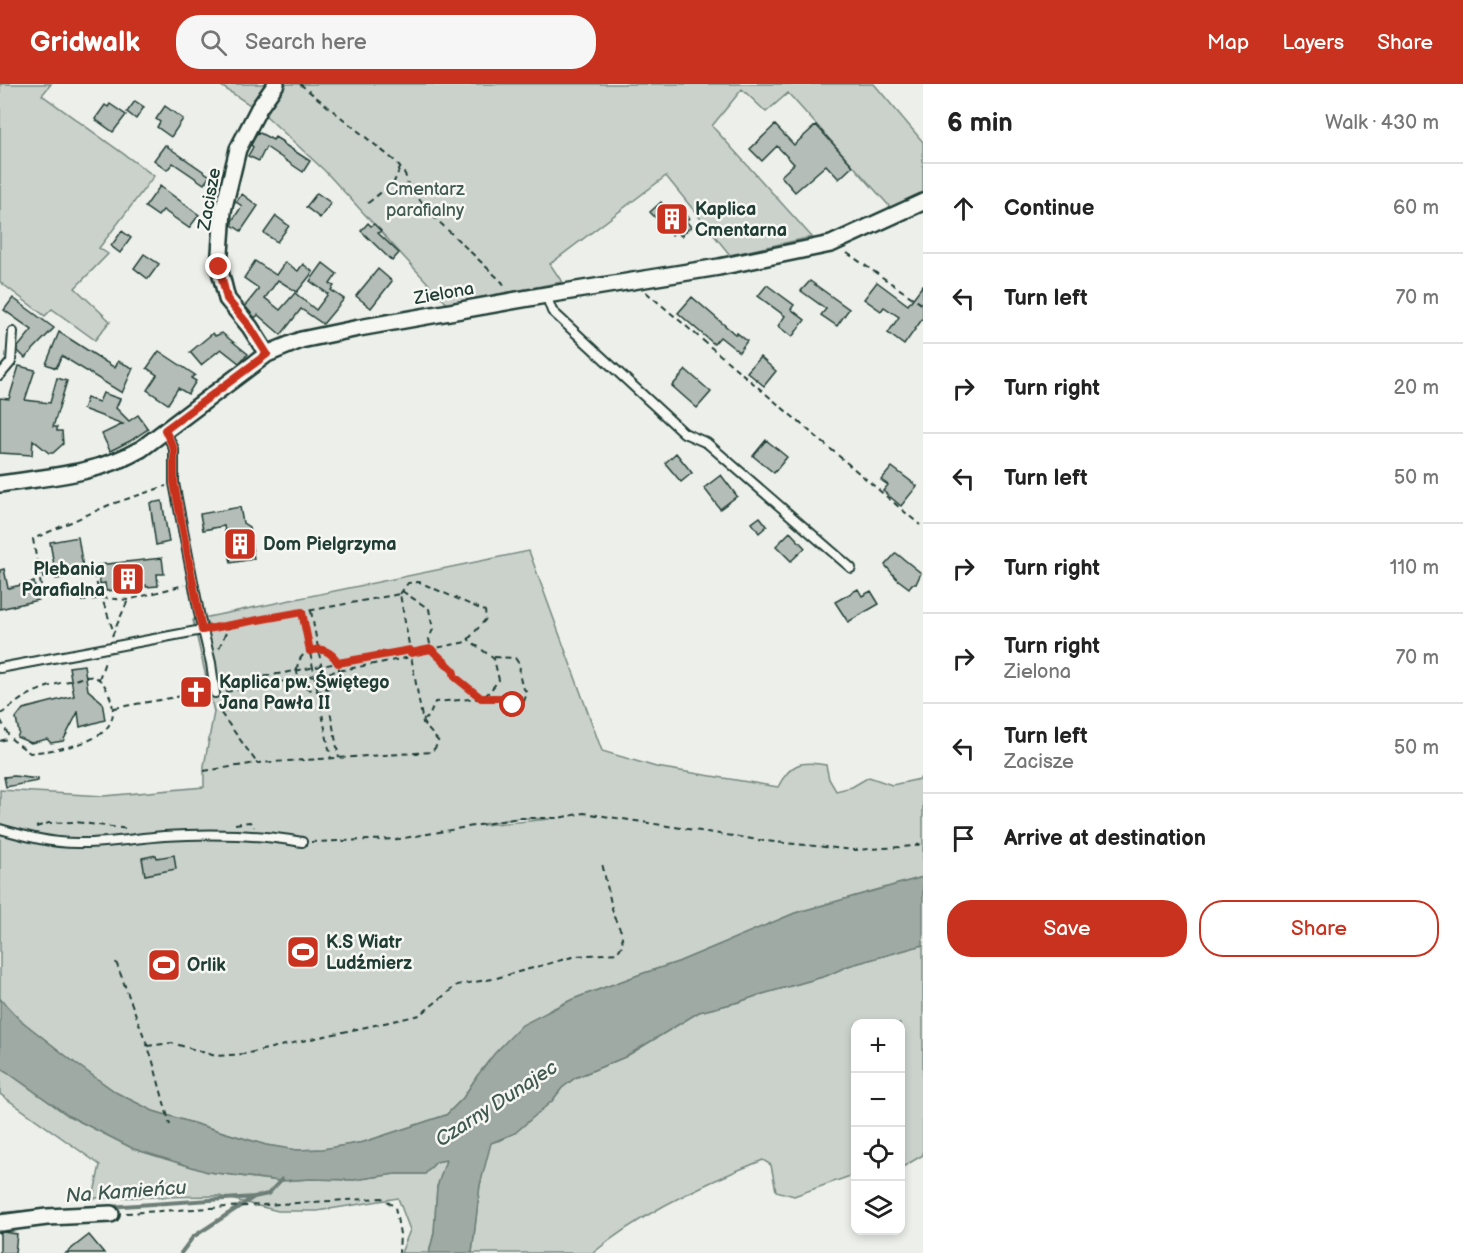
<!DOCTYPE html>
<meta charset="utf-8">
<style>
:root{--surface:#fff;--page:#f6f6f6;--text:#222;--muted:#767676;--line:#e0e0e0;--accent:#c8321e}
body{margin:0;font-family:"Balsamiq Sans",sans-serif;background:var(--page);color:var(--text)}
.controls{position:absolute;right:18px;bottom:18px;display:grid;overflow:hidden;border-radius:12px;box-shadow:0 3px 9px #0003}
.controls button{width:54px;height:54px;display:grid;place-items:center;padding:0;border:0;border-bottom:2px solid var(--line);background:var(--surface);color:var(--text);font:30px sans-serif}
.stop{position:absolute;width:18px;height:18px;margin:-14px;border:4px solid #c8321e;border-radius:50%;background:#fff}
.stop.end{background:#c8321e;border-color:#fff;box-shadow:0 2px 6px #0008}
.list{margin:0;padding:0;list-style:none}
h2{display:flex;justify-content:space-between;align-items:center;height:78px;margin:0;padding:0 24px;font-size:26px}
h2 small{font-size:20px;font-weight:400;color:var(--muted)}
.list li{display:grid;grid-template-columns:39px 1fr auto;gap:18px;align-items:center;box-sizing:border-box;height:90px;padding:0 24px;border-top:2px solid var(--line)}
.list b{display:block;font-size:22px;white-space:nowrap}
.list p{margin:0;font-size:20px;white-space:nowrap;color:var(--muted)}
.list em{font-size:20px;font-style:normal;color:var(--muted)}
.actions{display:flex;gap:12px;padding:18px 24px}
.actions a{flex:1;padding:14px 0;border:2px solid var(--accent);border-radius:24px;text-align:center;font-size:21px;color:var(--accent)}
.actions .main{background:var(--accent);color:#fff}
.icon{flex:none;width:33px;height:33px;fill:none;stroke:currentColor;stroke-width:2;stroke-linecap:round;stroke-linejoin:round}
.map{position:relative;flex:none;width:923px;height:1169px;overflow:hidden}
header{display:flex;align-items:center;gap:36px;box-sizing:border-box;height:84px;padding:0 30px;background:var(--accent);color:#fff}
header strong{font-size:28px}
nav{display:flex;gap:33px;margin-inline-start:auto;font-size:21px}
.search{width:420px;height:54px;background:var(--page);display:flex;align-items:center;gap:15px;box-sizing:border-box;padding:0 21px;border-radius:24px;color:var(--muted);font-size:22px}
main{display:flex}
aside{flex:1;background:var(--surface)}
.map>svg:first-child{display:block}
.green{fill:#cbd2cc;stroke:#758880;stroke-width:1.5;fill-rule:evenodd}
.water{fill:#9faaa4;stroke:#6c7e77;stroke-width:1.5}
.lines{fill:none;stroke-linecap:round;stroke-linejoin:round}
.stream{stroke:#6c7e77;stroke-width:4}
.building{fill:#b4bdb8;stroke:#1f3d34;stroke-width:1.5}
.lane-casing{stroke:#1f3d34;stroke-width:12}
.street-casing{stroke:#1f3d34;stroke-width:20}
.path{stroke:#1f3d34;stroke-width:2;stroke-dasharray:6 4.5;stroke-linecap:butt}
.lane{stroke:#f6f6f2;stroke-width:8}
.street{stroke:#f6f6f2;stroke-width:15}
.route{stroke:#c8321e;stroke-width:8}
.labels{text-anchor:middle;stroke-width:5;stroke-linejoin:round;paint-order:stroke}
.park-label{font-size:18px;fill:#415b52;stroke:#f6f6f2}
.street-label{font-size:18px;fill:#1f3d34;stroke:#f6f6f2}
.poi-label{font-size:18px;font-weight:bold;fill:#1f3d34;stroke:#f6f6f2;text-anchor:start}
.water-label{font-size:20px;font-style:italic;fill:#3f5850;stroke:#f6f6f2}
</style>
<header>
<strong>Gridwalk</strong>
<div class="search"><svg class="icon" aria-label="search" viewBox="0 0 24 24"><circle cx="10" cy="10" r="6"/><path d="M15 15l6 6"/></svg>Search here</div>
<nav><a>Map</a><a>Layers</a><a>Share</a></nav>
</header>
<main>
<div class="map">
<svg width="923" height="1169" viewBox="0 0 923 1169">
<rect width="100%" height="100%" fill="#edefea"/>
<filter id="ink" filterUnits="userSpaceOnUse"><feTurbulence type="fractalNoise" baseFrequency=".0167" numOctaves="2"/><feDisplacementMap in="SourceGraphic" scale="12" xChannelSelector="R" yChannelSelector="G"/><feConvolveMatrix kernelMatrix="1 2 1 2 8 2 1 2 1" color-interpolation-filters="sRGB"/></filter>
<g filter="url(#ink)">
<path class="green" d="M0,0H51L42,11L154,92L99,164L108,170L75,204L110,237L95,256L52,225L45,232L0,198Z
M218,0H874L923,58V110L892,125L788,9L766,28L742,5L712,42L812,153L730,171L666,92L550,180L562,198L447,220L325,87L264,30Z
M529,467L602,667L656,683L778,703C790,680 800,676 826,681L829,695L836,707L852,703L869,693L892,701L920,695L923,690V793L795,829L678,878L641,890L573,915L550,926L477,992L463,1014L446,1031L364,1058L323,1065L297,1066L266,1061L153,1027L117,1009L75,979L19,935L0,915V706L104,712L204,703V682L214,628L193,536ZM519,734L550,735L483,741V740Z
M923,861V1071L901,1084L900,940H856L855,1093L850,1092L794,1112L776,1107L771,1081L763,1076C705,1099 641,1129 593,1169H472L480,1101L490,1059L501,1056L533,1032L552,1017L562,1004L575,994L625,973L699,928L739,918L759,911L826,892L848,882Z
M0,983L69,1032L134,1065L208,1088L280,1097L310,1095L354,1096L395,1090H425L436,1078L447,1075L437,1103L434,1149L429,1169H401L410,1146L398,1114L317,1127H278L219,1112L93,1114L100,1081L0,1010Z"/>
<path class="water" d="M923,793V861L848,882L826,892L759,911L739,918L699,928L625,973L575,994L562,1004L552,1017L515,1049L491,1059L480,1101L472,1169H429L434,1149L437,1103L446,1076L436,1078L425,1090H395L354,1096L310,1095L280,1097L208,1088L134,1065L69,1032L0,983V915L19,935L75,979L117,1009L153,1027L266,1061L297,1066L323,1065L364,1058L446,1031L463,1014L477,992L494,970L522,941L573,915L641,890L678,878L795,829Z"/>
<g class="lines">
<path class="stream" d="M108,1123L254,1113
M0,1130L35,1127
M181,1169L193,1153L254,1113L268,1110L282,1095"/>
</g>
<path class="building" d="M135,17L144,23L136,35L127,28Z
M110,20L126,31L113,48L95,35L105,21L108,23Z
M165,22L183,35L171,53L157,43L160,38L156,35Z
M775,41L794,61L816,41L853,82L839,95L826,81L795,108L781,92L794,80L777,62L762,77L750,65Z
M258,48L273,56L275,53L283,58L282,59L310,77L303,88L266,63L259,77L248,72L253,63L251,61Z
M165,61L210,92L204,100L173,79L167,86L154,76Z
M160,102L199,131L189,144L163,126L158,132L145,123Z
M317,109L331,119L320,134L306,123Z
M242,110L258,122L241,147L232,141V137L242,122L236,118Z
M661,118L665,123L669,120L674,126L679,122L689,134L686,137L691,143L681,152L676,147L672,151L650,128Z
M276,132L289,142L277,158L264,149Z
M368,139L371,142L374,140L381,147L378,149L399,169L392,177L361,147Z
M122,147L131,154L120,169L111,162Z
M144,170L159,180L148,195L134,184Z
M255,177L276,191L285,178L298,187L303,180L313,188L297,208L278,196L265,214L280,226L295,209L316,226L328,210L310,197L323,179L337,190L330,200L334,202L331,206L344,215L323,240L301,225L281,251L258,231L255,234L245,222L258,206V204L244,194Z
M378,185L392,197L371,224L356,212Z
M810,197L849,225L837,242L821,231L826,225L801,207Z
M877,198L908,221L923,201V234L904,261L888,249L899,233L884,223L881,227L864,215Z
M767,201L794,221L791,225L805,236L792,253L778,242L785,232L758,212Z
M692,213L736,251L737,249L747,257L739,268L720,253L714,260L678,229Z
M13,214L54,244L25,274L18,267V263L32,246L4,226Z
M59,248L115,284L118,277L133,284L122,309L62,272L56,284L46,280Z
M213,249L215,252L222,249L248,270L239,279L221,265L201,281L190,268Z
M159,267L195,291L191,294L196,297L188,310L178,304L168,320L147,306L157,291L147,284Z
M760,273L776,287L764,302L747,288Z
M19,282L35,286L25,316L50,319L57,294L67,297L53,343H57V347H62L63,360L53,369H49L33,356L32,371L0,369V314L9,315Z
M686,286L711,308L697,324L672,302Z
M103,309L120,315L116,324L129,337L138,331L148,345L130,357L110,367L102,350L123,340L83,325L87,314L99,318Z
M766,356L787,373L774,389L753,372Z
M676,369L692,389L681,398L665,379Z
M892,383L917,402L901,422L883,407L888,401L881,396Z
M721,391L737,412L720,425L704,404Z
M162,417L169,458L156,461L150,419Z
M240,423L243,439L249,443L254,475L231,479L224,442L203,446L200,430Z
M760,433L767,442L759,449L752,439Z
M790,448L805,464L791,477L776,462Z
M78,453L84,490L56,495V491L43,494L41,484L54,481L50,458Z
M896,469L921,489L916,500H912L909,504L897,495L885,481Z
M162,474L164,490H157L158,502L146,503V501L117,503V506L106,507L105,499L100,500L98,481Z
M4,485L8,504L34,498L38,516L0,525V486Z
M858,505L862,512L871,507L879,520L848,538L835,518Z
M84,581L88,606L102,618L105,636L80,643L78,628L63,657L51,659L47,655L31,659L17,653L19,649L16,634L23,625L74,612L69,583Z
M204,600L207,614L188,618L185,603Z
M14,692L38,695V697L6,703L4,693Z
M156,771L157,774L174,771L176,785L145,791L142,774Z
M3,1148L17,1150L15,1169H0V1149Z
M89,1151L104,1169H66Z"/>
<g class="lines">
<defs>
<path id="lane" d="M546,211L552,227L684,349L707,359L851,484
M0,291L11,278L13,248
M165,346L174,365V399L200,534L211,579L215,609
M0,584L202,546
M0,745C25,752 50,759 77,759C106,760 136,754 164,752C210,749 257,750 302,758"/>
<path id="street" d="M267,270L250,243L227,215L219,183L223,127L238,65L259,24L276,0
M0,400C48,393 98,390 141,365L267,270L301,256L359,244L546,211L719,183L831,160L923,118
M0,1139L47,1133L111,1130"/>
</defs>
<use href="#lane" class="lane-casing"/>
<use href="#street" class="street-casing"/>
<path class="path" d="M300,0L395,77L405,90L409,103L433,132L503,199L504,203
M368,119L394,98L400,84
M847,169L923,221
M646,208L920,441
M93,489L113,546
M41,502L33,455L109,421L166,402
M402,507L429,525L433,545L429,555L431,565L453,586L455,593L481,614
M400,510L408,499L419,498L485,527L486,535L466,558L411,569
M81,517L102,514L128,516L184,501
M311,527L339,674
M302,528L331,675
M112,552L128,516
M219,564L229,542
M297 586a21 21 0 1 1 42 0a21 21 0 1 1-42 0Z
M99,595L106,575
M223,600L409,566
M226,608L411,573
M485,614H501L513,621L523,620L527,609C520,600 519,592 520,581L515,574L491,573
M218,619L220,628L257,679
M114,624L182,612
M0,630C8,626 15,619 23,614C39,605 56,599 75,596C80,594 88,592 93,593C102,594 107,605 110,613C128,659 60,665 30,669L10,654L0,635
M423,636L429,633L435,618L484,614L499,596L494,575L468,555
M0,657L10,654
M204,687L257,679L432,668L439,658L423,639L400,510L214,544
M235,740L250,738L254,743
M36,743L49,739L75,738L128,745
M311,758L399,755L519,734H558L584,729L765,757L855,766L915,762L923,759
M116,878L152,974L170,1041
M147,962L172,959L216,972L244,970L420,931L457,901L493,895L576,872L617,869L623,860L621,847L614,833L602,779
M126,1129L382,1114L395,1123L400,1150L399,1169"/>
<use href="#lane" class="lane"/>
<use href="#street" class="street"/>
</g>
</g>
<g class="lines" filter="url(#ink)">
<path class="route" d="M219,183L227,215L250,243L267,270L165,346L174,365V399L202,546L302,528L310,567C322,563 332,568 338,579L410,566L411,569L431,565L453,586L455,593L481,614H501L513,621"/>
</g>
<defs>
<symbol id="building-square" viewBox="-11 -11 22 22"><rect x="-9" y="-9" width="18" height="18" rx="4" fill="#c8321e" stroke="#f6f6f2"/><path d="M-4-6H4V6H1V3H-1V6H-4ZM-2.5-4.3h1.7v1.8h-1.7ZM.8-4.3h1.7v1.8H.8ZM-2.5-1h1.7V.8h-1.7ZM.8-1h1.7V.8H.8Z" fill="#fff"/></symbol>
<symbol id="church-square" viewBox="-11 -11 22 22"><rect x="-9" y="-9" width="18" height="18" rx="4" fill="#c8321e" stroke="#f6f6f2"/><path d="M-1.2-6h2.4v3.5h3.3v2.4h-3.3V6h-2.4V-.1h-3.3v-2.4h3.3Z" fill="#fff"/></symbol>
<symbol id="stadium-square" viewBox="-11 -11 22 22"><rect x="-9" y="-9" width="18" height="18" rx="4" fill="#c8321e" stroke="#f6f6f2"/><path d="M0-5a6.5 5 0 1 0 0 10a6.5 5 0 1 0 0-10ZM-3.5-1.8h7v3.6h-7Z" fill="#fff"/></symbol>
</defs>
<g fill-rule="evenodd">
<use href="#building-square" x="653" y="116" width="38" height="38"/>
<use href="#building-square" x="221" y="441" width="38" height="38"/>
<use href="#building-square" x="109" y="476" width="38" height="38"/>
<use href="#church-square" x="177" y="589" width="38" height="38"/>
<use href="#stadium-square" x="284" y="849" width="38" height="38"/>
<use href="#stadium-square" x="145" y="862" width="38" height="38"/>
</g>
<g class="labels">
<g class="park-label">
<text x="425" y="111">Cmentarz<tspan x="425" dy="21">parafialny</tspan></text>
</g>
<g class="street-label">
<text transform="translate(209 115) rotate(-80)" y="6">Zacisze</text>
<text transform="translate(444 209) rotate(-10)" y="6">Zielona</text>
</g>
<g class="poi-label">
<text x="695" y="131">Kaplica<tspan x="695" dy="21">Cmentarna</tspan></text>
<text x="263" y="466">Dom Pielgrzyma</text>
<text x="105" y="491" text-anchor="end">Plebania<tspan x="105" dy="21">Parafialna</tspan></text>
<text x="219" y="604">Kaplica pw. Świętego<tspan x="219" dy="21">Jana Pawła II</tspan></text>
<text x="326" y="864">K.S Wiatr<tspan x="326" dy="21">Ludźmierz</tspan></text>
<text x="187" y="887">Orlik</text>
</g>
<g class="water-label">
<text transform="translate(496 1019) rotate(-33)" y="7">Czarny Dunajec</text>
<text transform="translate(126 1107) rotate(-4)" y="7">Na Kamieńcu</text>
</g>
</g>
</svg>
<div class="controls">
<button>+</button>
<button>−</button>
<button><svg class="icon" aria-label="locate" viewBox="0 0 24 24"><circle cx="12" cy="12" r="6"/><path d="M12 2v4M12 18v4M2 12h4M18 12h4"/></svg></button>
<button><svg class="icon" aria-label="layers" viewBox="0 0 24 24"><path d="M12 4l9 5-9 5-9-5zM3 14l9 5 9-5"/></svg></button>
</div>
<div class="stop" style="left:513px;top:621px"></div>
<div class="stop end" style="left:219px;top:183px"></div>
</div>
<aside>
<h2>6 min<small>Walk · 430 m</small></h2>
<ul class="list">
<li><svg class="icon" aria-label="ahead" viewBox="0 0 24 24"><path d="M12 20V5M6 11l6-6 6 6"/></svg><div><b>Continue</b></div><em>60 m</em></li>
<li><svg class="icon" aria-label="left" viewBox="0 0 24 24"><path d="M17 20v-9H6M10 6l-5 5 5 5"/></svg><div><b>Turn left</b></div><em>70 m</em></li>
<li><svg class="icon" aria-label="right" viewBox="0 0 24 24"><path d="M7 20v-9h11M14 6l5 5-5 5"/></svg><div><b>Turn right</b></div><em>20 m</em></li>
<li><svg class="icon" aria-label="left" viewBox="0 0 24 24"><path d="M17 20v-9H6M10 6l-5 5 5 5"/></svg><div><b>Turn left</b></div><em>50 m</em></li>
<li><svg class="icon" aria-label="right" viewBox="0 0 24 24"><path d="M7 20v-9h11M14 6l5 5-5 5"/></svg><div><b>Turn right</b></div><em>110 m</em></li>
<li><svg class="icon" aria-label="right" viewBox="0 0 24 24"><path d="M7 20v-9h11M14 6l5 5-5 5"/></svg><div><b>Turn right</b><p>Zielona</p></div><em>70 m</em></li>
<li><svg class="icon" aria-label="left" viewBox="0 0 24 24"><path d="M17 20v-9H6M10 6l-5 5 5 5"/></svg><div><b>Turn left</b><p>Zacisze</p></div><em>50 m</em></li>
<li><svg class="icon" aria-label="arrive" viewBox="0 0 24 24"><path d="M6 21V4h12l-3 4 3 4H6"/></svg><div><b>Arrive at destination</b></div></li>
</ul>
<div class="actions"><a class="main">Save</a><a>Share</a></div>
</aside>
</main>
